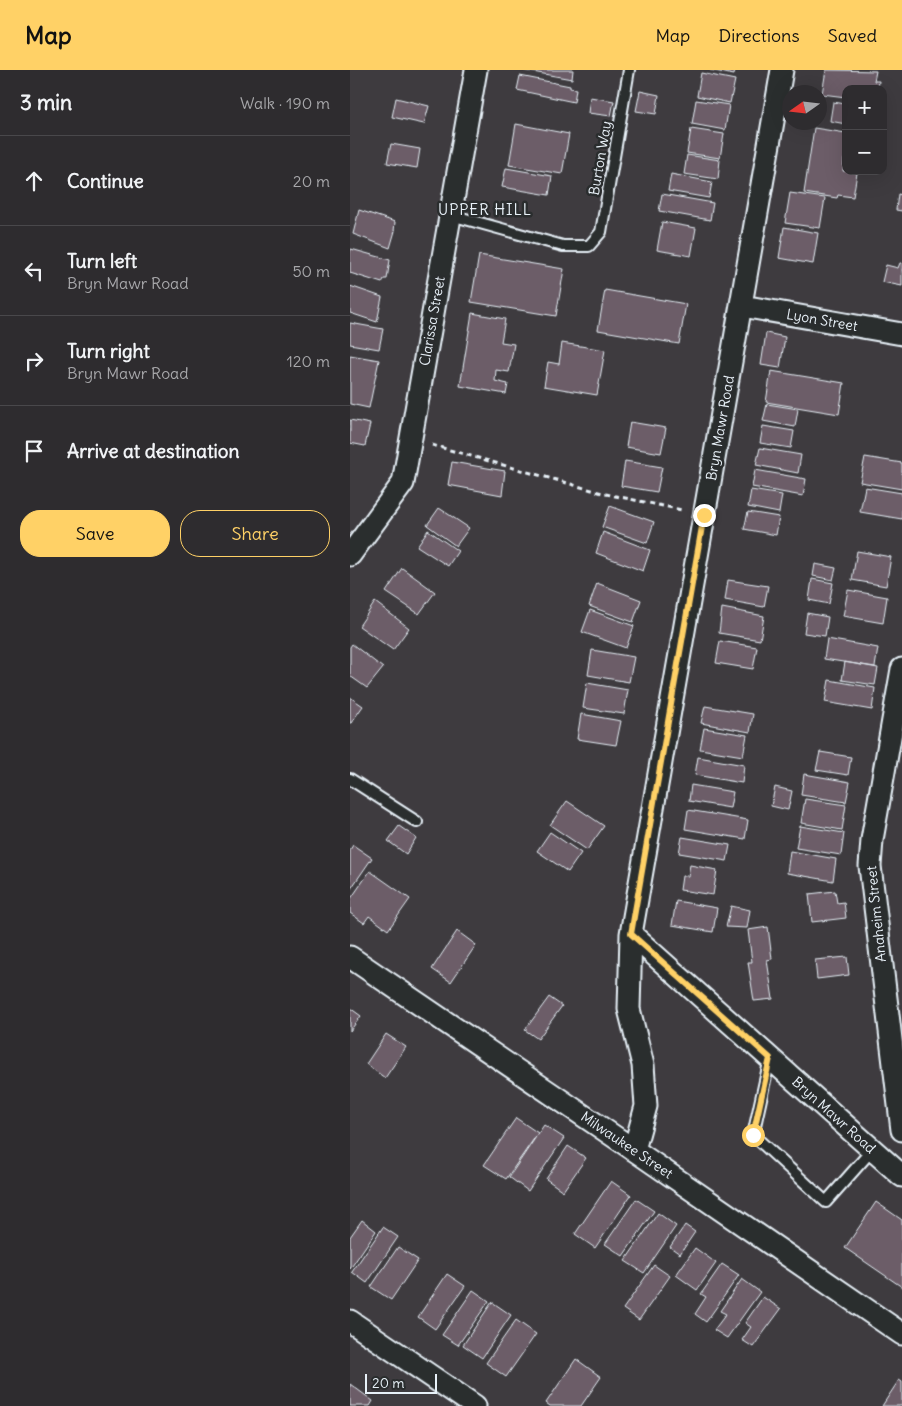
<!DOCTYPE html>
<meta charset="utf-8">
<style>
:root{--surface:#2e2c2f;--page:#363437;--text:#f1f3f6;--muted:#a7a7aa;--line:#49484b;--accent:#ffd166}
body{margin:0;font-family:Delius,sans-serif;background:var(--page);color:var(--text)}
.controls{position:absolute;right:15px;top:15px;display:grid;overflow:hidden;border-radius:10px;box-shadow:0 5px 20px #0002}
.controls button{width:45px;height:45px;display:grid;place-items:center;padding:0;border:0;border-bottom:1px solid var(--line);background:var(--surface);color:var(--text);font:25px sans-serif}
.compass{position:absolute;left:432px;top:15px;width:45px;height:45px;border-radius:50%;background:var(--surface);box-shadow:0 5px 20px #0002;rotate:256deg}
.scale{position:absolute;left:15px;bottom:12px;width:72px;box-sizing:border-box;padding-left:5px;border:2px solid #e8f1f8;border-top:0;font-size:14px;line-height:18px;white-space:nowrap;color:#e8f1f8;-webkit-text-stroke:4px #2a2d2e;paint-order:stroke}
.stop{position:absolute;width:15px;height:15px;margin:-11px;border:4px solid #ffd166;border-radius:50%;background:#fff}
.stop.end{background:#ffd166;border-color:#fff;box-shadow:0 1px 5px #0008}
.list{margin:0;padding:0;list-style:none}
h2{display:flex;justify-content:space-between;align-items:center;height:65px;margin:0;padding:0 20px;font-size:21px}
h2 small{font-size:16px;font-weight:400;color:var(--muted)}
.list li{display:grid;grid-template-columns:32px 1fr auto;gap:15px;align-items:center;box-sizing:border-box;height:90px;padding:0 20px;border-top:1px solid var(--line)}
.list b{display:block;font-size:19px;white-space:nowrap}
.list p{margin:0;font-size:16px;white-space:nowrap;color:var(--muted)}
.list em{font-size:16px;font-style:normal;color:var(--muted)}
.actions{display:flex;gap:10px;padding:15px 20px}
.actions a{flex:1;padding:11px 0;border:1px solid var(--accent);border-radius:20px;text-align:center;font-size:18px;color:var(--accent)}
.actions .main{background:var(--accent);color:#111}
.icon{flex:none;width:28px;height:28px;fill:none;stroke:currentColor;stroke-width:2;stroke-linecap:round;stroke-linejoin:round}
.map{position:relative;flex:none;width:552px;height:1336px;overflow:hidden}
header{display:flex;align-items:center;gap:30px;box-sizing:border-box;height:70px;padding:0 25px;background:var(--accent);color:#111}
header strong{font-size:24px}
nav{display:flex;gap:28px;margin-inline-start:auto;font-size:18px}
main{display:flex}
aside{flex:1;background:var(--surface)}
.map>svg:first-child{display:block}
.building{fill:#6c5d68;stroke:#e8f1f8}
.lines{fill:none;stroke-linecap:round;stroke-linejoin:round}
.lane-casing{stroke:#e8f1f8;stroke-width:14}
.street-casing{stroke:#e8f1f8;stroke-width:25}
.path{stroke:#e8f1f8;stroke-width:3;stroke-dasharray:5 4;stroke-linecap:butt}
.lane{stroke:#2a2d2e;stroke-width:10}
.street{stroke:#2a2d2e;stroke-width:21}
.route{stroke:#ffd166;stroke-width:6}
.labels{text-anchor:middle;stroke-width:5;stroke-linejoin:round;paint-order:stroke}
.street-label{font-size:14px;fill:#e8f1f8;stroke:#2a2d2e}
.neighbourhood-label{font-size:15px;letter-spacing:1px;fill:#e8f1f8;stroke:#2a2d2e}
</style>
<header>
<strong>Map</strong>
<nav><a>Map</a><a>Directions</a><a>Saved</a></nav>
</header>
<main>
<aside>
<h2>3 min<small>Walk · 190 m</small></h2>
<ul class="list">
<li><svg class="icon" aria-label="ahead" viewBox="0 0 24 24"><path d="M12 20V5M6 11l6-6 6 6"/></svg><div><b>Continue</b></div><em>20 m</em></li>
<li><svg class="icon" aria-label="left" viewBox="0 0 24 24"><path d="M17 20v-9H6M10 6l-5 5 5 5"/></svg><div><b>Turn left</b><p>Bryn Mawr Road</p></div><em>50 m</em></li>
<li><svg class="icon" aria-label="right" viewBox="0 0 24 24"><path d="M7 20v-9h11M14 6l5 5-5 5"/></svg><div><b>Turn right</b><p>Bryn Mawr Road</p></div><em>120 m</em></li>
<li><svg class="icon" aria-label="arrive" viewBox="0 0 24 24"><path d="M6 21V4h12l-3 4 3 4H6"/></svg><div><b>Arrive at destination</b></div></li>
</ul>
<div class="actions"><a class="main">Save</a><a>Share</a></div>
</aside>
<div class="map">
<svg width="552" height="1336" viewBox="0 0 552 1336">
<rect width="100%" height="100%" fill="#3e3b3f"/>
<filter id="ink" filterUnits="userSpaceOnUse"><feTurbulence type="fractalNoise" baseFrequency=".02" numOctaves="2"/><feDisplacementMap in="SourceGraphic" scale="10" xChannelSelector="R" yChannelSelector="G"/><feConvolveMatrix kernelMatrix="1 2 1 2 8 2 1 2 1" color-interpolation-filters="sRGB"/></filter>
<g filter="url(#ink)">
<path class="building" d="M171,0H223L222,9Z
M360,0H385L384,5Z
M476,0L526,1L524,11H529L528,19H496V27L472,24Z
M351,3L385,10L380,33L347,26Z
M170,6L220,16V18L226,19L224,32L167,20Z
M290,21L309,25L306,44L286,41Z
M240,27L264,31L261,46L238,43Z
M46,28L79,36L74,54L42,47Z
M346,30L379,35L375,60L342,54Z
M483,32L496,34V54L480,51Z
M166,54L219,64L212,104L159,95Z
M464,58L496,63V89H494L493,101L507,103L503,127L488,125L487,128L454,123Z
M341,59L374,64L370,88L337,83Z
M41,74L70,79L67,98L37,93Z
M337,85L370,90L368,109L334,104Z
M156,98L202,106L199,125L152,117Z
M321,104L362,112L359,128L318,121Z
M440,123L475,128L470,158L435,153Z
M312,124L363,133L360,150L309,141Z
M548,124L552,125V141L546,140Z
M9,140L45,152L44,161H45L40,178L3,164Z
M312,152L346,158L341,186L307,180Z
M434,157L468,163L463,194L429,188Z
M1,179L40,190L37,209H34L32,213L0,203V183Z
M129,185L214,199L206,246L121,232Z
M550,193H552V216L532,212L536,195L548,198Z
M0,216L32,227L27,252L0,243Z
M255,220L336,234L329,274L248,260Z
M122,243L155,249L151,272L164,274L159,302L146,300L145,311L158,314L156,324L110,316Z
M0,253L33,259L29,279L0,274Z
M416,263L435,267L430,298L411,295Z
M212,273L255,280L247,325L194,316L198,292L209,294Z
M0,285L29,290L19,338L0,334Z
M421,301L494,313L489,344L416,332Z
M417,334L448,339L445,357L413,351Z
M0,350L20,354L15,376L0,373Z
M280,352L316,358L311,383L276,377Z
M413,356L444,361L441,378L410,373Z
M410,378L451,385L448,403L406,395Z
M515,387L552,393V419L510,412Z
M275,391L312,397L307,422L271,416Z
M102,392L155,401L152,425L98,415Z
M405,400L456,409L453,426L402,417Z
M515,417L552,423V449L510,442Z
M401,420L432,425L429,443L398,437Z
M260,436L304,452L297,473L252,457Z
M89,438L119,458L106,476L77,455Z
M398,442L429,447L426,465L394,459Z
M78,460L108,481L98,496L67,476Z
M253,462L300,480L293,501L246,483Z
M507,481L541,487L536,516L502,510Z
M465,494L486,498L483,510L463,506Z
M52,498L85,522L69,544L36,522Z
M462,509L483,513L479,534L459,530Z
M378,510L418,516L414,537L375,530Z
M247,513L291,530L283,552L239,536Z
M498,520L537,527L533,553L493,546Z
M25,532L59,558L43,580L9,556Z
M372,538L414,546L410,570L369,563Z
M240,540L284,556L276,578L232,562Z
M457,543L478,547L475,566L454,563Z
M477,569L528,578L525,597L474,589Z
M370,571L407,577L403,599L366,593Z
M2,574L33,598L17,618L0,606V577Z
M242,580L284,587L279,612L238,605Z
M495,592L528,598L525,615L492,610Z
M479,610L525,618L522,640L475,632Z
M237,613L278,620L274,644L233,638Z
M0,627L13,636L1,653H0Z
M355,636L403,644L400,662L351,653Z
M231,644L271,651L266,675L227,669Z
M354,658L397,665L393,686L350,679Z
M470,682L501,687L498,705L466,700Z
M348,687L394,695L392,713L345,705Z
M454,704L500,712L496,732L451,725Z
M341,715L383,722L380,738L339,731Z
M425,717L442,721L438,740L421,736Z
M455,729L496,735L492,760L451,753Z
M217,731L254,756L237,780L200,755Z
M338,740L398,750L395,769L335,759Z
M49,756L66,768L56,784L38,771Z
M450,756L494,763L491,785L446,778Z
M200,762L231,783L218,802L187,781Z
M332,767L380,775L377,791L329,783Z
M3,775L22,788L0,820V780Z
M440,781L486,789L483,811L437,803Z
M340,795L367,800L363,825L330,820L332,806H338Z
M20,801L60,829L38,860L19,846L14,853L0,843V830Z
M485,821L487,833L494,832L496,848L462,852L459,824Z
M326,831L367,838L363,862L322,855Z
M381,836L400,840L397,858L376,857Z
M418,857L422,889L417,890L423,929L404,931L398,892H402L398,860Z
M107,861L126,875L101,912L82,899Z
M497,887L499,905L467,909L465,890Z
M199,927L212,936L188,969L175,960Z
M0,938L11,946L0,961Z
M36,964L56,977L35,1008L16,994Z
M166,1048L188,1063L156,1109L134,1095Z
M194,1055L214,1068L178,1121L159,1107Z
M218,1076L236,1088L213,1121L196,1109Z
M261,1111L281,1125L245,1178L225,1164Z
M286,1129L304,1141L273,1186L255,1174Z
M526,1132L552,1150V1217L495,1178Z
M308,1143L326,1156L294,1203L275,1191Z
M12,1150L26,1161L0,1199V1167Z
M335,1155L345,1162L330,1184L320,1177Z
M33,1157L48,1167L17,1213L2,1202Z
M48,1177L68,1190L41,1230L21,1217Z
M345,1178L366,1193L347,1220L326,1205Z
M372,1194L389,1205L356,1252L345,1244L356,1227L351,1224Z
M304,1195L320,1206L289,1250L273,1239Z
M97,1204L115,1216L85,1259L68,1247Z
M392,1209L410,1222L377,1268L364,1260L376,1244L370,1241Z
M123,1220L139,1231L108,1275L92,1265Z
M413,1227L431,1239L403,1277L392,1270L401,1257L395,1253Z
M142,1232L161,1245L132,1288L113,1275Z
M166,1250L186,1264L156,1307L136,1293Z
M226,1289L251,1307L231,1336H200L196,1333Z
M549,1310L552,1312V1336H532Z
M0,1314L23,1331L20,1336H0Z"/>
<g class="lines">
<defs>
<path id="lane" d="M101,145L213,176H239L251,162L279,0
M0,709L67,752
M420,988L403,1065L476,1132L522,1080"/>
<path id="street" d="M432,0L281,864L552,1106
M392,236L552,264
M0,485L53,413L126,0
M552,599L522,770L520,796L552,1060
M281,864L279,939L293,995L296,1036L284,1080
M0,887L284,1080L552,1264
M0,1251L125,1336"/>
</defs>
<use href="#lane" class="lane-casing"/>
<use href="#street" class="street-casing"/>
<path class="path" d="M82,375L256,424L332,440"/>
<use href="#lane" class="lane"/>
<use href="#street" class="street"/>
</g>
</g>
<g class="lines" filter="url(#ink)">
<path class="route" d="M354,445L281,864L420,988L403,1065"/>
</g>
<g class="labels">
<g class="street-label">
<text transform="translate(250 88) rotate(-80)" y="5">Burton Way</text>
<text transform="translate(472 250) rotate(10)" y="5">Lyon Street</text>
<text transform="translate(82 251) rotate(-80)" y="5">Clarissa Street</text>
<text transform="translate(370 358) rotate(-80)" y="5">Bryn Mawr Road</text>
<text transform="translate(526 844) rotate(-96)" y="5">Anaheim Street</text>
<text transform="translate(484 1045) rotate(42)" y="5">Bryn Mawr Road</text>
<text transform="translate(277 1075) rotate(34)" y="5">Milwaukee Street</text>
</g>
<g class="neighbourhood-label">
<text x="135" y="145">UPPER HILL</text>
</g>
</g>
</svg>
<div class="controls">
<button>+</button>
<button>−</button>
</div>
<svg class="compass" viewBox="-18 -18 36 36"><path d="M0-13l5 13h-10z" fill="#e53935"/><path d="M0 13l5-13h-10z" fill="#a7a7aa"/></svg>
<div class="scale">20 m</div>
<div class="stop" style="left:403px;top:1065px"></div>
<div class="stop end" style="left:354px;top:445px"></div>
</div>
</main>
